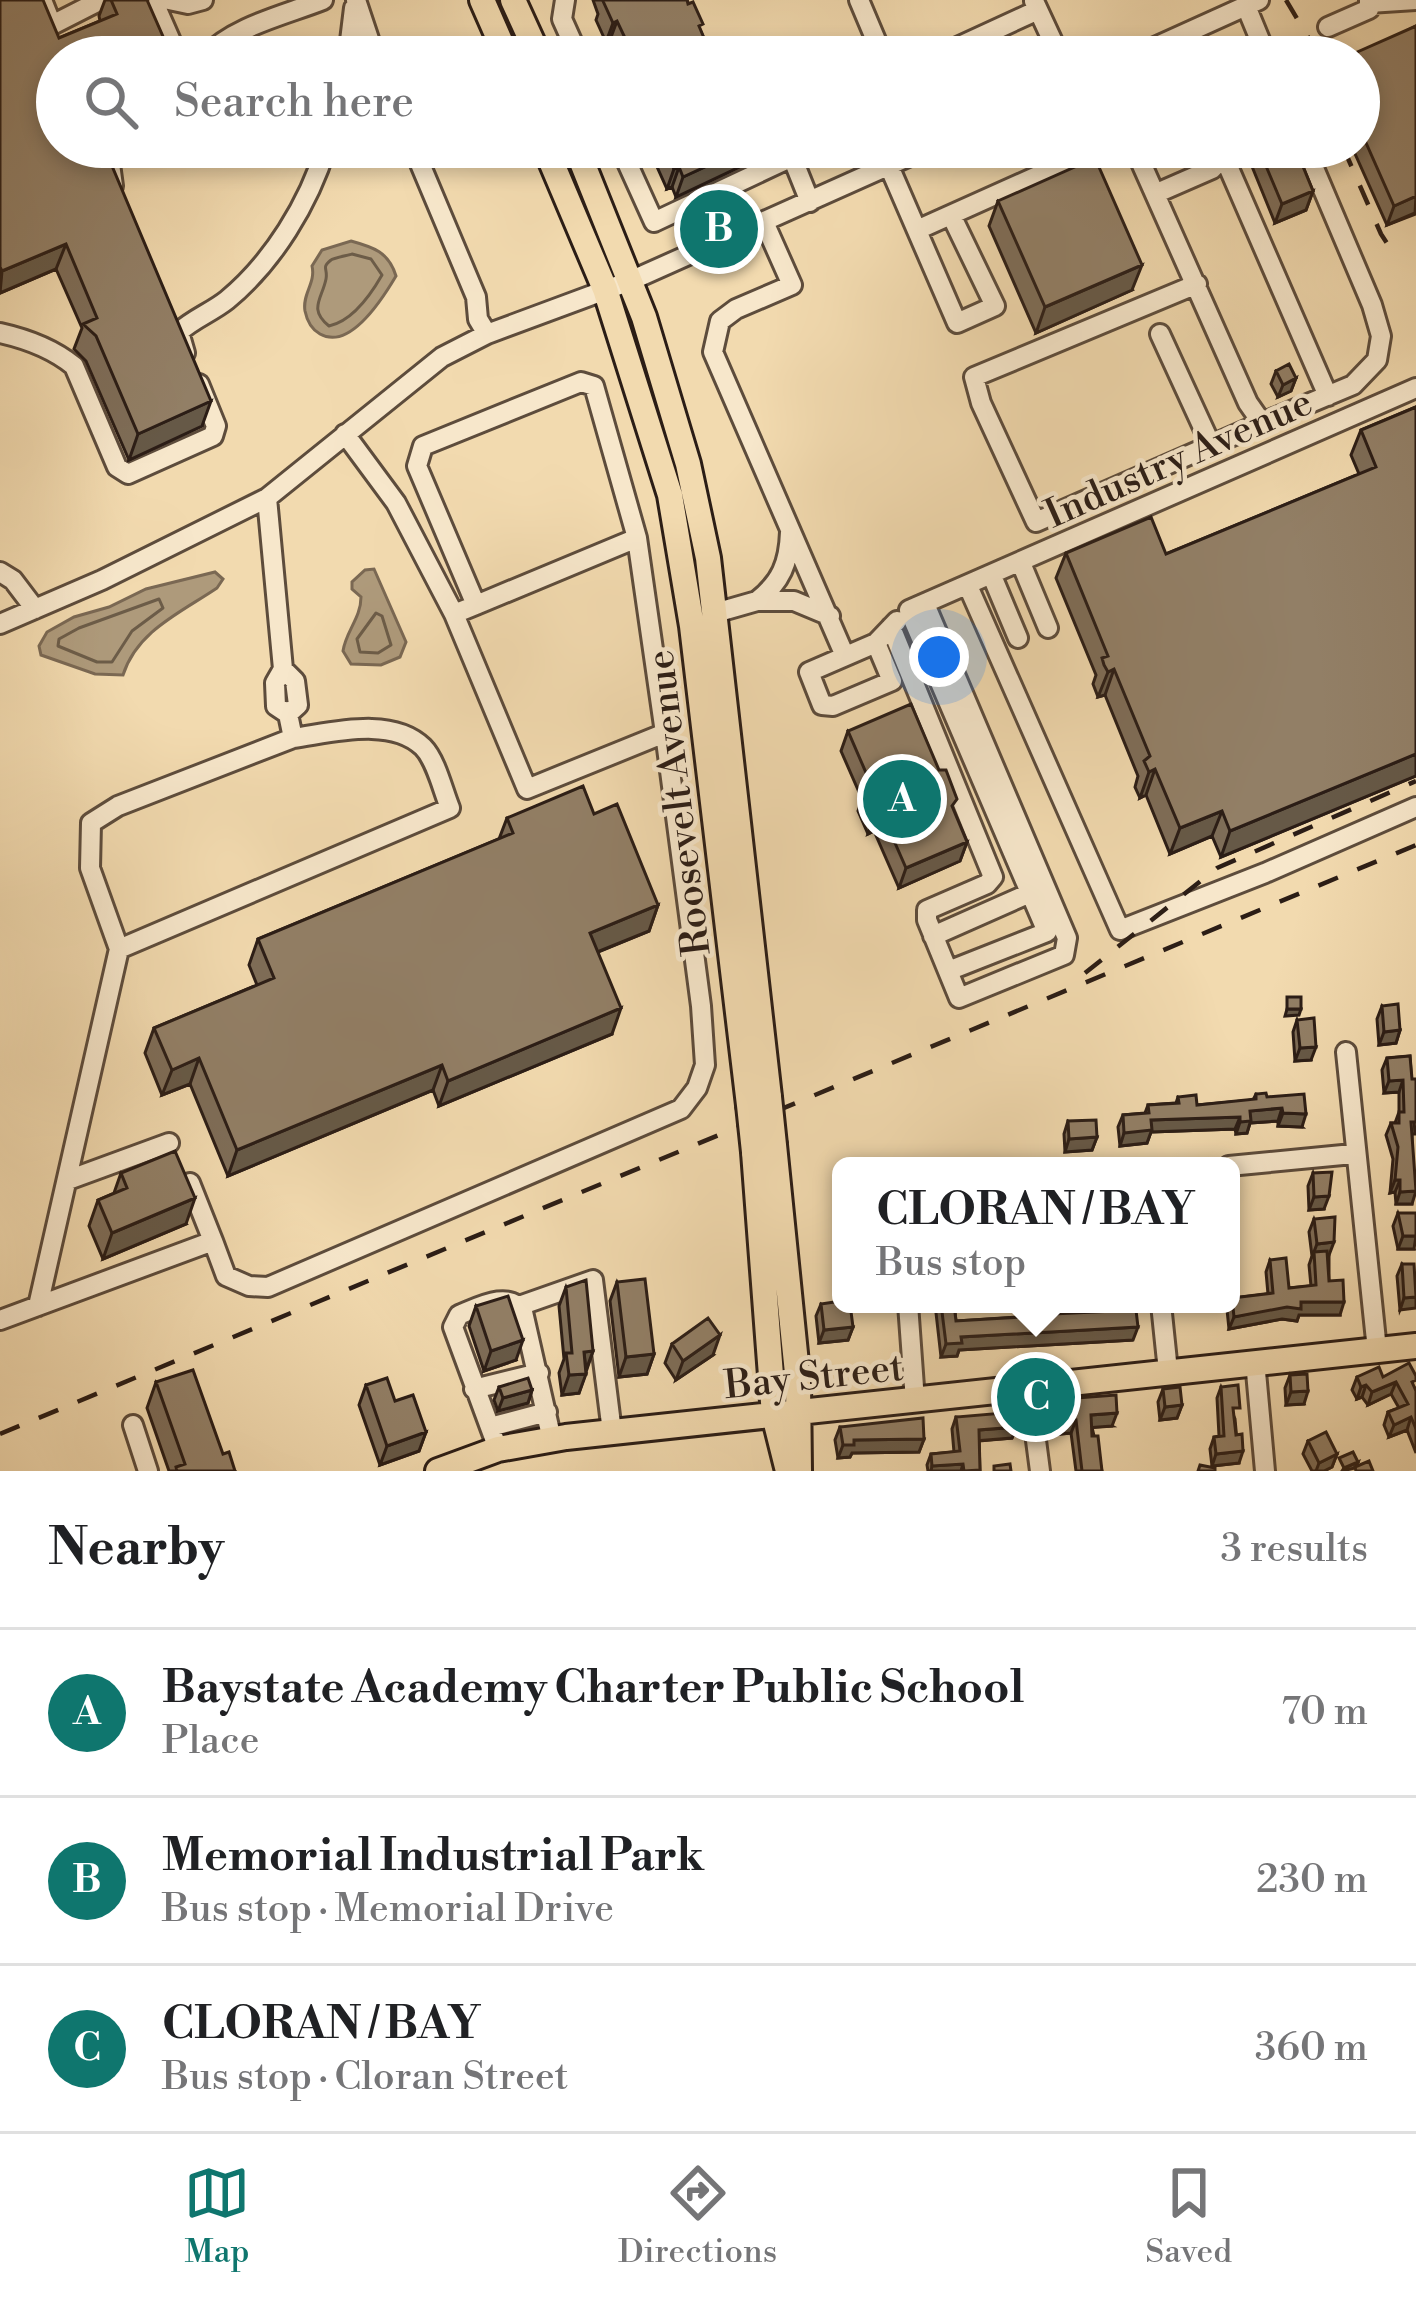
<!DOCTYPE html>
<meta charset="utf-8">
<style>
:root{--surface:#fff;--page:#f2f2f2;--text:#202124;--muted:#757577;--line:#e0e0e0;--accent:#0f766e}
body{margin:0;font-family:"Libre Bodoni",serif;background:var(--page);color:var(--text)}
.you{position:absolute;left:939px;top:657px;width:42px;height:42px;margin:-30px;border:9px solid #fff;border-radius:50%;background:#1a73e8;box-shadow:0 0 0 18px #1a73e833}
.badge{display:grid;place-items:center;width:78px;height:78px;border-radius:50%;background:var(--accent);color:#fff;font-size:39px;font-weight:700}
.pin{position:absolute;translate:-50% -50%;border:6px solid #fff;box-shadow:0 3px 12px #0006}
.popup{position:absolute;left:832px;top:1157px;width:408px;height:156px;box-sizing:border-box;display:grid;place-content:center;border-radius:18px;background:var(--surface);filter:drop-shadow(0 3px 9px #0005);font-size:39px;white-space:nowrap;color:var(--muted)}
.popup b{font-size:45px;color:var(--text)}
.popup::after{content:'';position:absolute;left:50%;top:100%;margin-left:-24px;border:24px solid transparent;border-top-color:var(--surface)}
.list{margin:0;padding:0;list-style:none}
h2{display:flex;justify-content:space-between;align-items:center;height:156px;margin:0;padding:0 48px;font-size:51px}
h2 small{font-size:39px;font-weight:400;color:var(--muted)}
.list li{display:grid;grid-template-columns:78px 1fr auto;gap:36px;align-items:center;box-sizing:border-box;height:168px;padding:0 48px;border-top:3px solid var(--line)}
.list b{display:block;font-size:45px;white-space:nowrap}
.list p{margin:0;font-size:39px;white-space:nowrap;color:var(--muted)}
.list em{font-size:39px;font-style:normal;color:var(--muted)}
.icon{flex:none;width:66px;height:66px;fill:none;stroke:currentColor;stroke-width:2;stroke-linecap:round;stroke-linejoin:round}
.map{position:relative;flex:none;width:1416px;height:1471px;overflow:hidden}
.search{position:absolute;background:var(--surface);box-shadow:0 6px 18px #0003;left:36px;right:36px;top:36px;height:132px;display:flex;align-items:center;gap:30px;box-sizing:border-box;padding:0 42px;border-radius:66px;color:var(--muted);font-size:45px}
.sheet{height:660px;background:var(--surface)}
nav{display:flex;justify-content:space-around;align-items:center;box-sizing:border-box;height:168px;border-top:3px solid var(--line);background:var(--surface);font-size:33px;color:var(--muted)}
nav a{display:grid;justify-items:center;gap:6px}
nav .on{color:var(--accent)}
.map>svg:first-child{display:block}
.water{fill:#ae9a7b;stroke:#7a6853;stroke-width:3}
.lines{fill:none;stroke-linecap:round;stroke-linejoin:round}
.shore{stroke:#6c5c48;stroke-width:3}
.minor-casing{stroke:#5d4c3c;stroke-width:24}
.major-casing{stroke:#2b1d16;stroke-width:30}
.minor{stroke:#f7e7cb;stroke-width:18}
.major{stroke:#f2daaf;stroke-width:24}
.rail{stroke:#2b1d16;stroke-width:4.5;stroke-dasharray:21 21;stroke-linecap:butt}
.major-bridge-casing{stroke:#2b1d16;stroke-width:30;stroke-linecap:butt}
.major-bridge{stroke:#f2daaf;stroke-width:24}
.wall{fill:#7e6d58;stroke:#2b1d16;stroke-width:3}
.shaded-wall{fill:#665947;stroke:#2b1d16;stroke-width:3}
.building{fill:#927f66;stroke:#2b1d16;stroke-width:3}
.labels{text-anchor:middle;stroke-width:9;stroke-linejoin:round;paint-order:stroke}
.street-label{font-size:39px;fill:#2b1d16;stroke:#f7e7cb}
</style>
<div class="map">
<svg width="1416" height="1471" viewBox="0 0 1416 1471">
<rect width="100%" height="100%" fill="#f2daaf"/>
<filter id="stains"><feTurbulence type="fractalNoise" baseFrequency=".00167" numOctaves="4"/><feColorMatrix values="0 0 0 0 .2 0 0 0 0 .09 0 0 0 0 .02 0 0 0 .5 -.17"/></filter>
<radialGradient id="worn" r=".72"><stop offset=".6" stop-color="#630" stop-opacity="0"/><stop offset="1" stop-color="#630" stop-opacity=".3"/></radialGradient>
<path class="water" d="M351,241C373,247 389,252 396,276C383,298 350,351 320,334C311,329 307,321 305,311C302,294 316,283 312,266L322,250Z
M374,569L406,642L400,657L381,665L351,664L343,651C346,631 361,618 361,597L352,589V582L365,570Z
M215,572L223,579L217,588C180,613 137,631 123,675L95,674L41,655L39,646L47,632L74,617L109,607L146,589Z"/>
<g class="lines">
<path class="shore" d="M352,254L371,259L382,275C370,296 352,321 329,326C308,309 322,299 326,279C328,268 321,268 331,260C333,258 350,255 352,254Z
M159,599L163,608L132,631L112,662H97L58,646L59,639L79,628Z
M376,613L382,616L391,645L378,653L360,652L357,639Z"/>
<defs>
<path id="minor" d="M42,0L52,25L101,0
M153,0L178,57
M169,0L188,4L203,0
M356,0L375,57
M565,0L562,19L579,57
M859,0L883,57
M1034,1L1060,57
M1369,3L1416,0
M1246,6L1267,57
M1328,27L1369,9V0
M205,57C234,26 285,15 323,0
M348,57L354,8
M936,57L1038,10
M1133,57L1259,0
M413,147L476,297L478,319L487,334
M620,147L654,222L792,157L810,202
M1134,147L1248,403L1262,423L1353,385L1377,360L1381,336L1372,305L1305,147
M1224,157L1328,396
M889,166L957,323L995,306L952,217
M113,186L110,164L115,147
M1157,193L1212,169L1233,147
M764,222L792,285L736,309L720,321L713,352L845,656
M917,230L1102,147
M1197,284L974,377L981,403L1036,522L1262,423
M0,333C27,339 52,348 74,366L117,467L128,474L213,436L216,426L199,384
M1160,334L1211,445
M185,353L179,332C193,319 212,312 227,300C273,262 309,203 326,147
M345,434L396,503L454,614
M790,532C789,563 781,582 757,601H794L830,616
M1021,563L1048,628
M0,572L13,580L35,609
M992,576L1018,638
M968,586L1120,930L1265,873L1416,807
M476,605L417,466L423,446L581,382L594,386L637,538L665,733L527,789L454,614L476,605L637,538
M715,613L757,601
M0,624L102,580L267,498L442,357L487,334L630,281L930,147
M891,627L993,877L987,884L927,910V920L959,998L1064,955L1067,938L925,604
M876,643L892,681L833,706L822,705L809,672L876,643L897,621
M283,669L295,681L298,705L288,714
M933,936L1030,893
M119,949L450,808C443,791 436,760 423,747C391,716 331,733 293,738
M948,971L1047,932L909,610L1416,388
M1346,1052L1377,1350
M1229,1166L1353,1154
M68,1180L169,1143
M213,1241L226,1276L249,1286L268,1287L681,1109L697,1088L705,1065L701,1006L665,733
M908,1304L915,1401
M1161,1304L1168,1371
M38,1306L119,949L90,868L91,823L118,806L293,738L288,714L276,706L275,683L283,669L267,498
M519,1306L593,1280L612,1432
M0,1320L213,1241L190,1183
M1255,1361L1265,1471
M1029,1387L1040,1471
M474,1389L539,1373
M133,1425L148,1471
M490,1427L547,1412
M498,1449L453,1327L459,1315C479,1307 509,1290 523,1312L552,1440"/>
<path id="major" d="M482,0L507,57
M513,0L539,57
M545,147L605,289L670,495L692,626L749,1105
M576,147L644,317L688,464L708,558L769,1097
M774,1145L798,1383L799,1471
M754,1152L774,1415L788,1471
M438,1471L498,1449L566,1437L1416,1346"/>
</defs>
<use href="#minor" class="minor-casing"/>
<use href="#major" class="major-casing"/>
<use href="#minor" class="minor"/>
<use href="#major" class="major"/>
<path class="rail" d="M1286,0L1320,57
M1343,147L1381,234L1398,260
M1085,973L1217,868L1416,781
M0,1434L1416,845"/>
<defs>
<path id="major-bridge" d="M769,1097L774,1145
M749,1105L754,1152"/>
</defs>
<use href="#major-bridge" class="major-bridge-casing"/>
<use href="#major-bridge" class="major-bridge"/>
</g>
<path class="wall" d="M0,0L59,38L100,21L99,16L105,0H147L57,57L202,426L129,460L86,361L74,349L82,328L56,269L0,293Z
M593,0H687L712,57H618L610,40L606,42L596,20L598,14Z
M1416,26V214L1387,225L1352,147H1359V57Z
M651,147H771L769,153L676,197L672,187L667,189L650,151Z
M1257,147H1295L1313,191L1306,210L1275,223L1251,164Z
M998,201L1132,290L1036,333L989,226Z
M1276,371L1296,378L1291,391L1278,397L1271,384Z
M1416,407V776L1221,857L1212,836L1170,854L1146,795L1140,798L1135,787L1138,776L1105,695L1098,697L1093,684L1096,675L1056,578L1066,553L1166,554L1359,474L1351,455L1361,430Z
M848,731L953,810L967,842L960,861L899,888L874,831L868,834L858,811L862,799L841,751Z
M594,814L658,905L649,931L598,952L612,1034L439,1106L433,1090L228,1176L190,1084L162,1095L145,1053L154,1028L257,985L249,965L258,939L499,839L507,818Z
M1382,1006L1400,1030L1396,1043L1379,1045L1377,1019Z
M1297,1020L1311,1060L1295,1061L1293,1032Z
M1410,1056L1415,1134H1412V1204H1396L1395,1192L1390,1193L1393,1159L1386,1135L1391,1123H1395L1399,1112V1092L1384,1093L1382,1070L1387,1058Z
M1256,1094L1267,1097L1302,1127L1278,1126V1121L1250,1123L1247,1133L1236,1134L1235,1129L1151,1132L1147,1143L1120,1146L1118,1127L1123,1115L1145,1113L1148,1105L1176,1103L1178,1097L1197,1105L1253,1100Z
M1068,1121L1097,1137L1092,1150L1065,1152L1064,1134Z
M121,1173L186,1224L103,1259L89,1226L98,1200L114,1193Z
M1313,1173L1324,1209L1309,1210L1308,1186Z
M1398,1213L1414,1249H1398L1393,1226Z
M1314,1219L1329,1255V1281L1340,1315H1299L1297,1321L1282,1319L1229,1329L1227,1310L1231,1304L1232,1298L1268,1294L1266,1272L1270,1260L1289,1288L1311,1286L1309,1265L1312,1256L1309,1232Z
M1402,1264L1414,1280L1400,1310L1397,1276Z
M617,1282L654,1354L647,1374L619,1377L610,1301Z
M566,1287L593,1351L579,1393L562,1395L559,1373L564,1359L559,1306Z
M821,1304L853,1327L848,1340L819,1343L816,1316Z
M935,1304H954L956,1321L1018,1317L1021,1309L1033,1315L1133,1340L959,1350L957,1356L941,1357Z
M476,1306L516,1360L484,1371L469,1326Z
M672,1344L713,1355L676,1380L665,1363Z
M1290,1375L1304,1404L1286,1405L1285,1388Z
M1357,1377H1383L1414,1387L1416,1391V1453L1407,1430L1389,1437L1384,1425L1388,1412L1399,1408L1391,1394L1368,1405L1362,1397L1357,1399L1352,1390Z
M156,1382L223,1454L235,1471H169L147,1408Z
M366,1385L395,1401L426,1432L419,1451L380,1465L359,1405Z
M499,1387L532,1390L528,1403L498,1411L494,1400Z
M1221,1387L1235,1419L1239,1463L1212,1466L1210,1449L1214,1437L1219,1436L1217,1398Z
M1163,1389L1182,1405L1177,1418L1160,1420L1158,1402Z
M1063,1399L1112,1426L1092,1427L1102,1471H1076L1071,1433L1060,1434L1058,1412Z
M956,1417L1017,1427L1012,1438L979,1441L980,1471H928L927,1465L931,1454L954,1452L952,1429Z
M840,1427L924,1439L919,1452L852,1453L850,1457L838,1458L835,1440Z
M1308,1441L1337,1454L1332,1467L1324,1471H1312L1303,1454Z"/>
<path class="shaded-wall" d="M617,21L610,40L606,42L613,23Z
M748,147H771L769,153L676,197L683,177Z
M679,167L672,187L667,189L674,169Z
M1313,191L1306,210L1275,223L1282,204Z
M1416,196L1415,213L1387,225L1394,206Z
M66,244L56,269L0,293L2,271Z
M1142,265L1132,290L1036,333L1045,307Z
M1296,378L1291,391L1278,397L1283,385Z
M211,401L202,426L129,460L138,434Z
M1114,669L1105,695L1098,697L1108,672Z
M1416,754V776L1221,857L1230,831Z
M1155,769L1146,795L1140,798L1149,772Z
M881,811L874,831L868,834L875,814Z
M1222,811L1212,836L1170,854L1180,828Z
M967,842L960,861L899,888L906,868Z
M658,905L649,931L580,959L590,933Z
M621,1008L612,1034L439,1106L448,1081Z
M1287,1009H1301L1299,1015L1285,1016Z
M1400,1030L1396,1043L1379,1045L1384,1032Z
M1316,1047L1311,1060L1295,1061L1300,1048Z
M199,1058L190,1084L162,1095L172,1070Z
M442,1065L433,1090L228,1176L237,1150Z
M1403,1080L1399,1092L1384,1093L1389,1081Z
M1282,1108L1278,1121L1250,1123L1247,1133L1236,1134L1240,1122L1250,1111Z
M1283,1113L1306,1114L1302,1127L1278,1126Z
M1240,1117L1235,1129L1151,1132L1147,1143L1120,1146L1124,1133L1151,1120Z
M1097,1137L1092,1150L1065,1152L1069,1139Z
M1395,1180H1400L1395,1192L1390,1193Z
M1416,1191L1412,1204H1396L1400,1192Z
M1329,1196L1324,1209L1309,1210L1314,1197Z
M195,1198L186,1224L103,1259L112,1233Z
M1403,1236H1416L1414,1249H1398Z
M1334,1242L1329,1255L1312,1257L1317,1244Z
M1416,1297V1308L1400,1310L1404,1298Z
M1301,1302H1344L1340,1315H1299L1297,1321L1282,1319L1229,1329L1234,1317Z
M853,1327L848,1340L819,1343L824,1330Z
M1138,1327L1133,1340L959,1350L957,1356L941,1357L946,1344L961,1337Z
M720,1335L713,1355L676,1380L683,1361Z
M523,1340L516,1360L484,1371L491,1351Z
M593,1351L586,1370L584,1352Z
M654,1354L647,1374L619,1377L626,1357Z
M586,1374L579,1393L562,1395L569,1375Z
M1396,1382L1391,1394L1368,1405L1372,1392Z
M1366,1385L1362,1397L1357,1399L1361,1387Z
M532,1390L528,1403L498,1411L503,1398Z
M1308,1391L1304,1404L1286,1405L1291,1392Z
M1182,1405L1177,1418L1160,1420L1165,1407Z
M1117,1413L1112,1426L1086,1428L1091,1415Z
M1411,1417L1407,1430L1389,1437L1394,1425Z
M1076,1420L1071,1433L1060,1434L1065,1421Z
M1017,1427L1012,1438L974,1441L979,1430Z
M426,1432L419,1451L380,1465L387,1446Z
M924,1439L919,1452L852,1453L850,1457L838,1458L843,1445L854,1440Z
M1243,1451L1239,1463L1212,1466L1216,1454Z
M1337,1454L1332,1467L1324,1471H1316L1319,1463Z
M1358,1462L1355,1468L1342,1471L1344,1468Z
M963,1464L961,1471H931L932,1466Z"/>
<path class="building" d="M0,0H43L59,38L117,14L111,0H147L172,57H57V147H104L211,401L138,434L96,336L83,324L97,318L66,244L2,271L0,267Z
M605,0H687L688,4L693,2L703,24L699,26L712,57H634L617,21L613,23L603,1Z
M1416,26V196L1394,206L1359,127V57H1346Z
M664,147H748L683,177L679,167L674,169Z
M1258,147H1295L1313,191L1282,204Z
M1095,158L1142,265L1045,307L998,201Z
M1289,364L1296,378L1283,385L1276,371Z
M1416,407V754L1230,831L1222,811L1180,828L1155,769L1149,772L1144,761L1150,756L1114,669L1108,672L1104,665L1102,658L1108,656L1066,553L1151,517L1166,554L1376,467L1361,430Z
M911,704L939,770H946L957,799L952,806L967,842L906,868L881,811L875,814L865,792L873,789L848,731Z
M583,786L594,814L617,804L658,905L590,933L621,1008L448,1081L442,1065L237,1150L199,1058L172,1070L154,1028L274,978L258,939L513,833L507,818Z
M1287,997H1301V1009H1287Z
M1398,1004L1400,1030L1384,1032L1382,1006Z
M1314,1018L1316,1047L1300,1048L1297,1020Z
M1410,1056L1412,1079H1416V1122H1411L1416,1191L1400,1192V1180H1395L1398,1147L1391,1123H1399V1112H1404L1403,1080L1389,1081L1387,1058Z
M1266,1093L1267,1097L1304,1094L1306,1114L1283,1113L1282,1108L1250,1111L1251,1121L1240,1122V1117L1151,1120L1152,1130L1124,1133L1123,1115L1149,1113L1148,1105L1179,1103L1178,1097L1196,1095L1197,1105L1256,1099V1094Z
M1096,1120L1097,1137L1069,1139L1068,1121Z
M175,1151L195,1198L112,1233L98,1200L127,1188L121,1173Z
M1332,1172L1329,1196L1314,1197L1313,1173Z
M1398,1213H1416V1236H1403Z
M1335,1217L1334,1242L1317,1244L1314,1219Z
M1327,1251L1329,1281L1343,1280L1344,1302H1301V1309L1287,1307L1234,1317L1232,1298L1273,1293L1270,1260L1286,1258L1289,1288L1316,1285L1314,1252Z
M1402,1264H1414L1416,1297L1404,1298Z
M645,1279L654,1354L626,1357L617,1282Z
M586,1280L593,1351L584,1352L586,1374L569,1375L566,1353H572L566,1287Z
M508,1296L523,1340L491,1351L476,1306Z
M841,1301V1304H850L853,1327L824,1330L821,1304Z
M941,1304H954L956,1321L1021,1317V1309L1032,1308L1033,1315L1136,1310L1138,1327L961,1337L962,1343L946,1344Z
M708,1318L720,1335L683,1361L672,1344Z
M1409,1363L1416,1376V1380L1412,1382L1416,1391V1429L1411,1417L1394,1425L1388,1412L1408,1404L1396,1382L1372,1392L1366,1385L1361,1387L1357,1377L1379,1367L1383,1377Z
M193,1370L223,1454L229,1452L235,1471H177L176,1467L185,1464L156,1382Z
M1307,1374L1308,1391L1291,1392L1290,1375Z
M387,1378L395,1401L413,1395L426,1432L387,1446L366,1385Z
M528,1378L532,1390L503,1398L499,1387Z
M1238,1385L1240,1408H1233L1236,1435L1242,1434L1243,1451L1216,1454L1214,1437L1224,1436L1221,1387Z
M1180,1387L1182,1405L1165,1407L1163,1389Z
M1116,1395L1117,1413L1091,1415L1092,1436H1098L1102,1471H1082L1076,1420L1065,1421L1063,1399Z
M1015,1412L1017,1427L979,1430L980,1470L964,1471L963,1464L932,1466L931,1454L960,1451L956,1417Z
M923,1418L924,1439L854,1440V1445H843L840,1427Z
M1326,1432L1337,1454L1319,1463L1308,1441Z
M1353,1452L1358,1462L1344,1468L1339,1458Z
M1369,1461L1373,1471H1356L1355,1467Z
M1010,1464L1011,1471H994V1466Z
M1200,1465L1215,1468V1471H1198Z"/>
<g class="labels">
<g class="street-label">
<text transform="translate(1178 457) rotate(-24)" y="14">Industry Avenue</text>
<text transform="translate(677 803) rotate(-97)" y="14">Roosevelt Avenue</text>
<text transform="translate(814 1375) rotate(-6)" y="14">Bay Street</text>
</g>
</g>
<rect width="100%" height="100%" filter="url(#stains)"/>
<rect width="100%" height="100%" fill="url(#worn)"/>
</svg>
<div class="you"></div>
<div class="pin badge" style="left:902px;top:799px">A</div>
<div class="pin badge" style="left:719px;top:229px">B</div>
<div class="pin badge" style="left:1036px;top:1397px">C</div>
<div class="popup"><b>CLORAN / BAY</b>Bus stop</div>
<div class="search"><svg class="icon" aria-label="search" viewBox="0 0 24 24"><circle cx="10" cy="10" r="6"/><path d="M15 15l6 6"/></svg>Search here</div>
</div>
<section class="sheet">
<h2>Nearby<small>3 results</small></h2>
<ul class="list">
<li><span class="badge">A</span><div><b>Baystate Academy Charter Public School</b><p>Place</p></div><em>70 m</em></li>
<li><span class="badge">B</span><div><b>Memorial Industrial Park</b><p>Bus stop · Memorial Drive</p></div><em>230 m</em></li>
<li><span class="badge">C</span><div><b>CLORAN / BAY</b><p>Bus stop · Cloran Street</p></div><em>360 m</em></li>
</ul>
</section>
<nav>
<a class="on"><svg class="icon" aria-label="map" viewBox="0 0 24 24"><path d="M3 6l6-2 6 2 6-2v14l-6 2-6-2-6 2zM9 4v14M15 6v14"/></svg>Map</a>
<a><svg class="icon" aria-label="directions" viewBox="0 0 24 24"><path d="M12 3l9 9-9 9-9-9zM9 14v-3h6M13 9l2 2-2 2"/></svg>Directions</a>
<a><svg class="icon" aria-label="saved" viewBox="0 0 24 24"><path d="M7 4h10v16l-5-4-5 4z"/></svg>Saved</a>
</nav>
